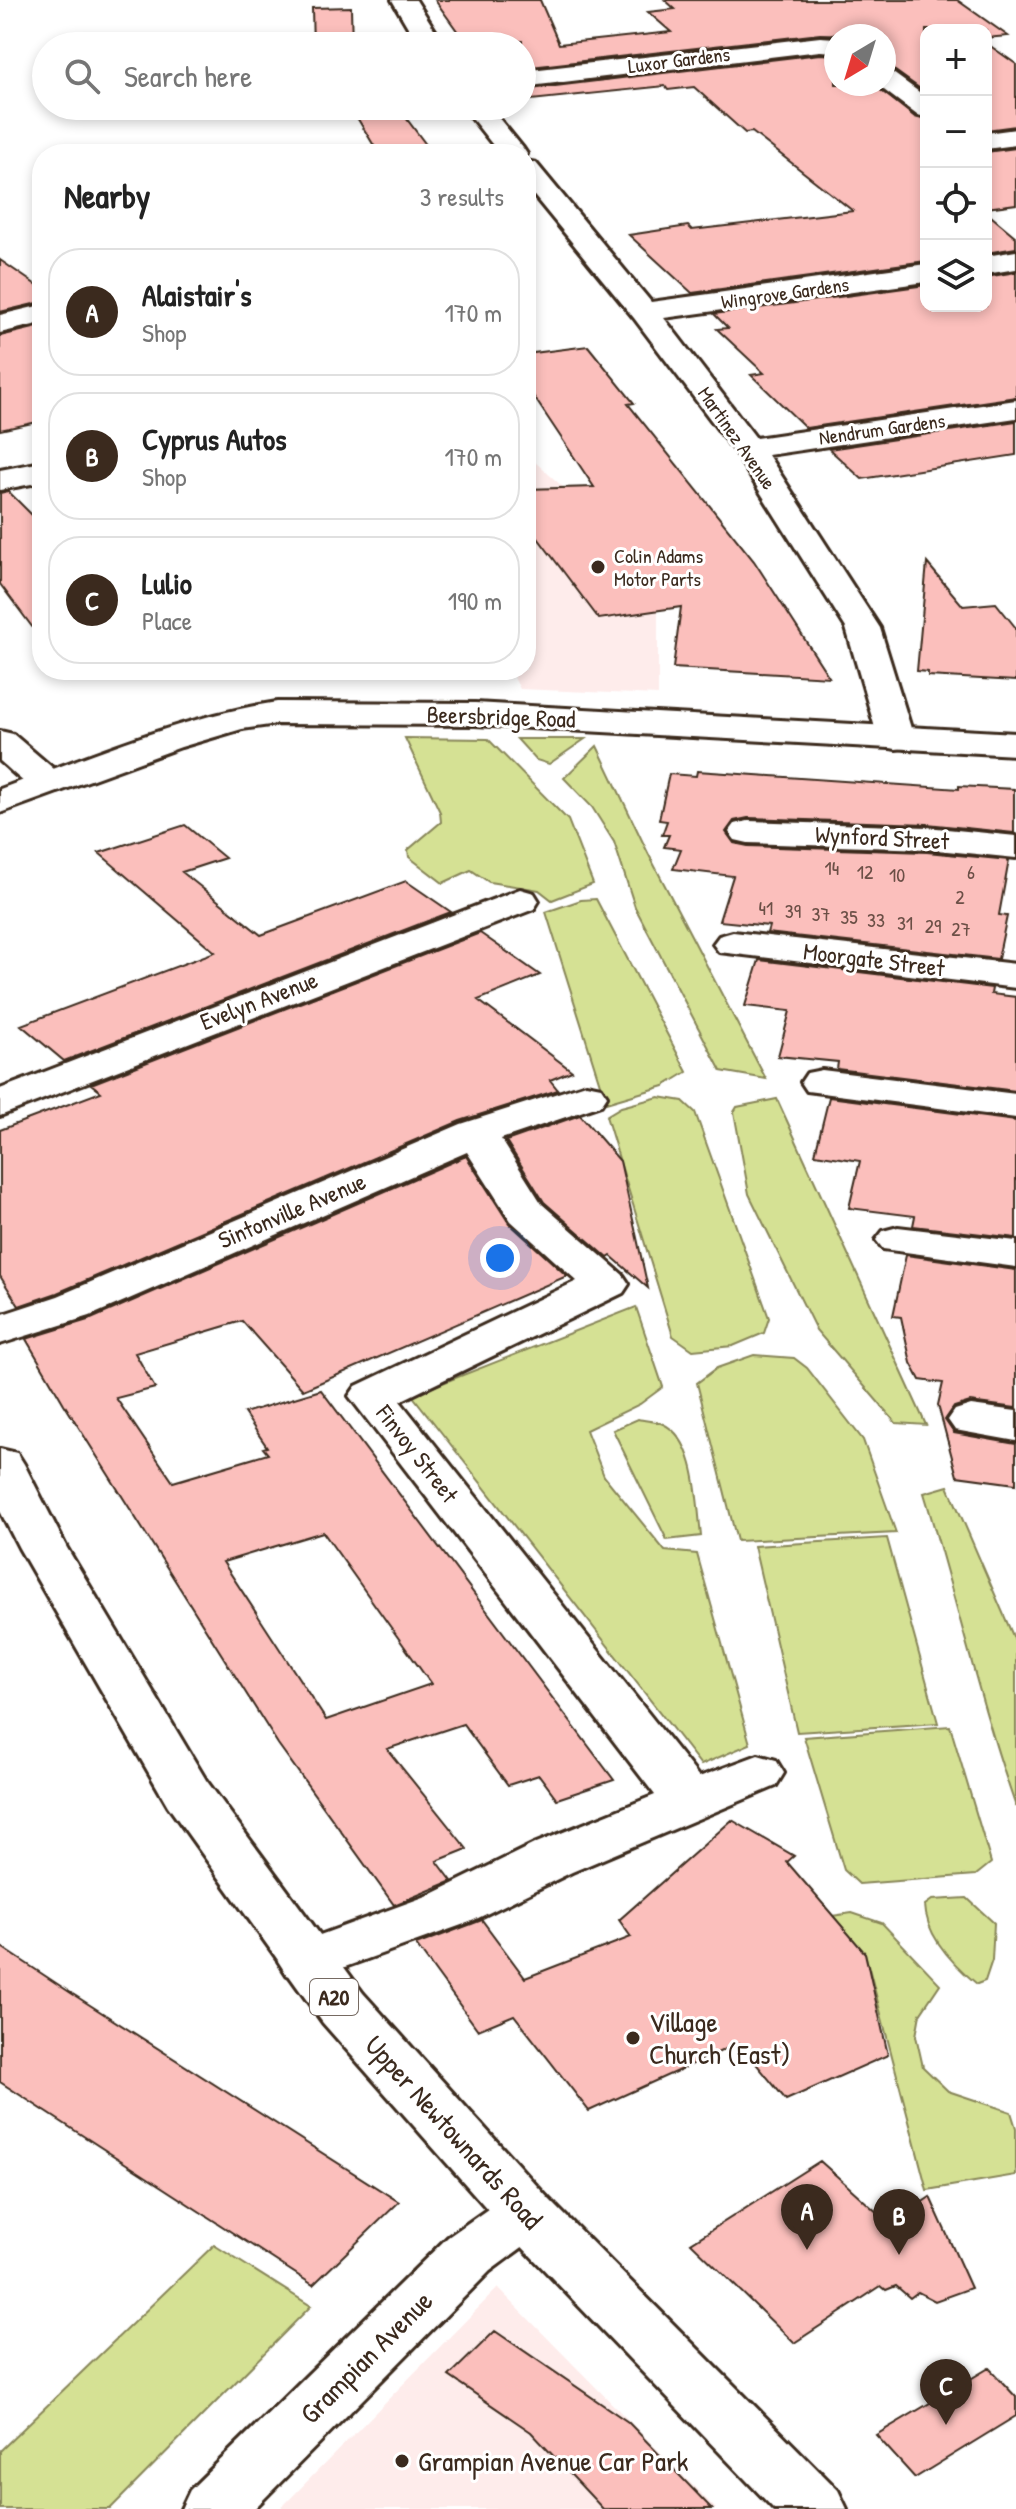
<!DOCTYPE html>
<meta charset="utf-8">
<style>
:root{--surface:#fff;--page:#f2f2f2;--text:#222;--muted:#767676;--line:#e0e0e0;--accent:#3b2a1e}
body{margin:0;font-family:"Patrick Hand",sans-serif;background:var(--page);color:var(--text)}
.controls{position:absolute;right:24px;top:24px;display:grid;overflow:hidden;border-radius:16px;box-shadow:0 4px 12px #0003}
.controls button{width:72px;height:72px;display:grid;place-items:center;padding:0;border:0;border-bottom:2px solid var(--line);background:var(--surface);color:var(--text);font:40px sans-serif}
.compass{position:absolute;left:824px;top:24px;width:72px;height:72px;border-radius:50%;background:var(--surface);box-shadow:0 4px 12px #0003;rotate:218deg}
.you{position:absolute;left:500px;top:1258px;width:28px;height:28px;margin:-20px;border:6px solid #fff;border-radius:50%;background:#1a73e8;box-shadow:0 0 0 12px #1a73e833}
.badge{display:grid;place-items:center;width:52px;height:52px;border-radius:50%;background:var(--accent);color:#fff;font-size:26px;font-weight:700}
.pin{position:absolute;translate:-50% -66px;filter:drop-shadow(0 2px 4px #0008)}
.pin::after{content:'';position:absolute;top:42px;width:28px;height:24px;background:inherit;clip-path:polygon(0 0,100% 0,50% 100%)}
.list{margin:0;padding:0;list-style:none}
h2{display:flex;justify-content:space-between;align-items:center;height:104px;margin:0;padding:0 32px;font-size:34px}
h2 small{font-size:26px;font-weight:400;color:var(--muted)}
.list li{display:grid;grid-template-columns:52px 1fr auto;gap:24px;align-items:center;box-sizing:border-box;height:128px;margin:0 16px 16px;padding:0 16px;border:2px solid var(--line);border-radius:32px}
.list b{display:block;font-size:30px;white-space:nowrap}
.list p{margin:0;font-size:26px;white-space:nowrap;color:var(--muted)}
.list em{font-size:26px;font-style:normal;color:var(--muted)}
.icon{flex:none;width:44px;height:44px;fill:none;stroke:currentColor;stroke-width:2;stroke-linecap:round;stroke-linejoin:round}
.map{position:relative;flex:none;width:1016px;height:2509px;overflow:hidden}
.search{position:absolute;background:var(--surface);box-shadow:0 4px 12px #0003;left:32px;top:32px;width:504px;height:88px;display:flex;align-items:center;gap:20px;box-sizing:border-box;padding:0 28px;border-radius:44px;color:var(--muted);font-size:30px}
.panel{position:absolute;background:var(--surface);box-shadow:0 4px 12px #0003;left:32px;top:144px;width:504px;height:536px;border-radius:32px}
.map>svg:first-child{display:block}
.built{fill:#feeceb}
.green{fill:#d5e194;stroke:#888659;stroke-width:2}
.building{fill:#fbbfbc;stroke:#3b2a1e;stroke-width:2;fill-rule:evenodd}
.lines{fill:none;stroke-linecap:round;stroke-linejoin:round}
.street-casing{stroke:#3b2a1e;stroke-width:6}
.secondary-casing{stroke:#3b2a1e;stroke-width:6}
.primary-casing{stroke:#3b2a1e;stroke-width:6}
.street{fill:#fff;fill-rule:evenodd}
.secondary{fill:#fff;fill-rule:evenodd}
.primary{fill:#fff;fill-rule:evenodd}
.poi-dot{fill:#3b2a1e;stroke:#fff;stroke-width:3}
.labels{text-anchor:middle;stroke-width:6;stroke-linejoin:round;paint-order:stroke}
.far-street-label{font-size:20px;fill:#3b2a1e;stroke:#fff}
.far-poi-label{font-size:20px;fill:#3b2a1e;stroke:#fff;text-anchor:start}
.number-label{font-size:20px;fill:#6b4f46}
.shield{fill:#fff;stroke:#766a62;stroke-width:2}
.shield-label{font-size:22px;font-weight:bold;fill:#3b2a1e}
.street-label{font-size:24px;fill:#3b2a1e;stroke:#fff}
.near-poi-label{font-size:28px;fill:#3b2a1e;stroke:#fff;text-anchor:start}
.near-street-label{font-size:28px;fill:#3b2a1e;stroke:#fff}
</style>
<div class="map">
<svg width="1016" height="2509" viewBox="0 0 1016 2509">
<rect width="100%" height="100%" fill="#fff"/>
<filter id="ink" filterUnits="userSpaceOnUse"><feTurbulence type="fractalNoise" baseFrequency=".0125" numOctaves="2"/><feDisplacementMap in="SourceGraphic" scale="16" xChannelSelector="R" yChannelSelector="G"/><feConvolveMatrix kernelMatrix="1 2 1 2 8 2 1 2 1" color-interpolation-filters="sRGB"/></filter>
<g filter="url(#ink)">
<path class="built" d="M526,454L634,550L658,589V695L520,689L510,670H526Z
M498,2288L716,2509H280Z"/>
<path class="green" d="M405,738L488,739L568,820L593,884L552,900L539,890L489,882L471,870L443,883L409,857L408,850L441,822L440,812Z
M517,739H585L549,764L536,760Z
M597,746L648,853L766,1079L721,1071L635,907L614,842L592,807L564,778Z
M596,899L687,1072L664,1086L606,1103L546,912L581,900Z
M659,1097L683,1101L695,1112L769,1318L764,1333L733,1346L693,1350L673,1336L606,1116L621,1107Z
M777,1099L916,1403L926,1425L896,1423L816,1330L749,1194L734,1112L737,1107Z
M636,1307L663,1387L640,1404L586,1430L604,1476L665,1551L697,1554L750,1744L701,1765L412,1395Z
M754,1355L794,1358L807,1368L863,1440L896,1533L737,1541L697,1383L717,1368Z
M638,1419C646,1421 656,1421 663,1424C697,1439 697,1504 701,1536L667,1540L613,1430Z
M948,1486L1016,1643V1807C980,1704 956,1598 924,1493Z
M887,1538L938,1723L797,1732L754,1546Z
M950,1726L991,1863L976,1875L859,1884L844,1870L804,1737Z
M967,1898L994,1923L992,1960L985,1981L977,1984C954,1965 926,1937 925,1905L932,1900Z
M852,1913L882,1923L940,1984L920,2014L916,2036L923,2067L948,2091L1011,2112L1016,2128V2175L927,2190L865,1953L832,1916Z
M214,2245L311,2306L110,2509H0V2451Z"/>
<path class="building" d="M435,0H540L559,44L671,32L648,12L675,9L665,0H957L1008,36L986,38V30H926V93L895,71L884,67V36L820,34L522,68V41L468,46Z
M351,7L352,46H313L312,8Z
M986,43L1016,64V126L986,130Z
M820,54L836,55V84H873L915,117L926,120V261L692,293L629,235L688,226L692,230L853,211L752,132L745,133L694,87L668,90L665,86L522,101V90Z
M350,106H397L433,154H379Z
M1016,148V204L986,208V152Z
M986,212L1016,237V248L986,253Z
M0,260L42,289V302L0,312Z
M1016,272V397L806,428L751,375L764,373L717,329L728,328L714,314L926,285V306H986V277Z
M42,326V421L0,430V336Z
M588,346L634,403L628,404L754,561L829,677L673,668L681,607L599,619L526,522V489L594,487L526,385V354Z
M1016,421V455L862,479L829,449Z
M8,491L42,525V640L0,584V493Z
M927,563L963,606L996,603L1016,628V681L928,676V672L917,671Z
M697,771L959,789V786L1014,789V833L927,824L748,818L734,821L726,832L734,843L748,846L927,852L1009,860L999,915L1007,916L998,959L767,933L769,926L719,921L733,876L673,869L681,849L664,847L669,835H662L667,821L659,820L669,774L696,776Z
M185,825L225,858L182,872L261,935L406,881L451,912L64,1061L21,1025L215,952L99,853Z
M480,933L540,975L478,1000L572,1071L550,1080L558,1090L460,1121L57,1293L19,1306L0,1276V1130L101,1092L91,1084Z
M759,960L992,988L991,994L1016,997V1091L837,1069L838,1062L778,1056L790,1011L745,1006Z
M829,1097L1016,1121V1238L913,1226L915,1216L849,1208L860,1161L815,1154Z
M580,1115L620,1161L648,1288L611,1256L608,1258L544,1202L506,1141Z
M466,1156L509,1223L567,1276L303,1390L242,1321L135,1353L155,1388L116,1398L173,1482L268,1454L263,1448L267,1447L244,1413L321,1390L614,1780L557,1799L539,1775L508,1785L463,1724L387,1749L467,1849L437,1861L452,1881L394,1905L278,1744L64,1404L26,1339L91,1319ZM323,1532L431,1684L326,1720L223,1562Z
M906,1255L1016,1270V1408L970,1402L954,1407L945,1420L954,1433L1016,1444V1484L957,1476L938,1405L943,1383L920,1380L911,1363L901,1317L893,1316Z
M732,1820L794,1856L787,1862L865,1953L888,2055L786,2100L739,2043L589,2111L514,2015L478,2030L416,1945L482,1920L525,1978L631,1937L619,1920Z
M0,1946L71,1993L399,2202L313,2285L0,2082Z
M820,2161L890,2224L930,2197L971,2288L935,2301L918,2292L910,2298L896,2286L886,2290L881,2286L794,2343L691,2243Z
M495,2331L628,2422L712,2509H603L531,2432L449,2376Z
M989,2368L1016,2397V2416L915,2478L876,2435Z"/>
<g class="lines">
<defs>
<path id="street" d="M392,0H416L445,46H419Z
M820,37L836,38V52L820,51L522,87V71Z
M884,70L893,73L926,97V117L917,115L876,84H884Z
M462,106H489L523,148L527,154L526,156L500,154Z
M1016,129V145L986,149V133Z
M526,161L536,163L651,302L926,264V282L664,318L756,438L1016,400V418L768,455L880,628L914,738L909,746L896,749L883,746L878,738L846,628L735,452L634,318L526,186Z
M1016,251V269L986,274V256Z
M42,305V323L0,333V315Z
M42,462V482L0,490V470Z
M0,731L13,734L61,775L66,783L61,791C34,797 19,777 0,761Z
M748,821L927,827L1016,836V858L927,849L748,843L735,840L729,832L735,824Z
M520,889L534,893L539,901L534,909L0,1116V1089Z
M733,932L1016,964V988L719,952L713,944L719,936Z
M822,1070L1016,1094V1118L807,1091L801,1082L807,1073Z
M586,1084L601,1087L607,1096L601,1105L501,1139L542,1204L623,1275L629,1284L623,1293L400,1401L699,1777L758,1755L776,1760L784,1773L776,1786L572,1872L470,1922L306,1981L287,1975L278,1961L287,1947L432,1894L534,1844L655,1795L349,1396L356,1386L577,1281L511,1221L467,1152L90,1316L0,1344V1315L58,1296L461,1124Z
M898,1227L1016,1241V1267L883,1249L876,1240L883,1231Z
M971,1405L1016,1411V1441L955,1430L948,1420L955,1410Z
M526,2190L547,2197L556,2213L547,2229L490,2271L254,2509H181L190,2490L448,2237L505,2197Z"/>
<path id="secondary" d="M277,702L475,703L1016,733V755L475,725L277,724L242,729L181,747L0,813V789C91,755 181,717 277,702Z"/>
<path id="primary" d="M0,1449L17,1453L24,1464L67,1548L206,1780L363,1993L547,2197L838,2490L847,2509H774L505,2229L323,2023L168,1806L19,1548L0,1511Z"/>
</defs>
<use href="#street" class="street-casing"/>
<use href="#secondary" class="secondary-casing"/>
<use href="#primary" class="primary-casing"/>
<use href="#street" class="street"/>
<use href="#secondary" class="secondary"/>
<use href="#primary" class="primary"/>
</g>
</g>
<g class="poi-dot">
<circle cx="598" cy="567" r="8"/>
<circle cx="633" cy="2038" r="8"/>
<circle cx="402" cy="2461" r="8"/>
</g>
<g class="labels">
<g class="far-street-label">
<text transform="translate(679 60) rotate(-7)" y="7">Luxor Gardens</text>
<text transform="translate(785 293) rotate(-8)" y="7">Wingrove Gardens</text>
<text transform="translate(882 429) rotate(-8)" y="7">Nendrum Gardens</text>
<text transform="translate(737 438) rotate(55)" y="7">Martinez Avenue</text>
</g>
<g class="far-poi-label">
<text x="614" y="563">Colin Adams<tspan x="614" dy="23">Motor Parts</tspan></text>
</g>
<g class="number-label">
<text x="832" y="875">14</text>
<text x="865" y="879">12</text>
<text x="971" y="879">6</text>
<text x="897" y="882">10</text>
<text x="960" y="904">2</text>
<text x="766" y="915">41</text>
<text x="793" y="918">39</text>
<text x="821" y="921">37</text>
<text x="849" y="924">35</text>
<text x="876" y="927">33</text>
<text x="905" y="930">31</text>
<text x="933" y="933">29</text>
<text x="961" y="936">27</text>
</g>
<rect class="shield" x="310" y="1979" width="48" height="36" rx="6"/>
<g class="shield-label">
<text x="334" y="2005">A20</text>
</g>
<g class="street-label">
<text transform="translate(501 717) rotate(2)" y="8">Beersbridge Road</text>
<text transform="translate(882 838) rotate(3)" y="8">Wynford Street</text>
<text transform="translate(874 960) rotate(7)" y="8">Moorgate Street</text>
<text transform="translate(259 1001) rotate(-21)" y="8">Evelyn Avenue</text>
<text transform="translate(292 1211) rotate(-23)" y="8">Sintonville Avenue</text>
<text transform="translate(417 1454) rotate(52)" y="8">Finvoy Street</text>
</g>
<g class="near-poi-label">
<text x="649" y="2032">Village<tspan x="649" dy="32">Church (East)</tspan></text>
<text x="418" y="2471">Grampian Avenue Car Park</text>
</g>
<g class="near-street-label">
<text transform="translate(454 2132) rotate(48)" y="10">Upper Newtownards Road</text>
<text transform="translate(366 2357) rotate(-45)" y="10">Grampian Avenue</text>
</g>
</g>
</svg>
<div class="controls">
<button>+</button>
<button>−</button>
<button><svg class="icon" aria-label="locate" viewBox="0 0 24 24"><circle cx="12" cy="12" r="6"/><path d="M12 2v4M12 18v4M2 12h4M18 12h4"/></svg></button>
<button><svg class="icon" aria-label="layers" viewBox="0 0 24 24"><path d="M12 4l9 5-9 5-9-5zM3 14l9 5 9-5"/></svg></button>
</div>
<svg class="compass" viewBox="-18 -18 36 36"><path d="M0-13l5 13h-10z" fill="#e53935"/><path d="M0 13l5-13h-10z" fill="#767676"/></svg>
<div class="you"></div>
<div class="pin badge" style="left:807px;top:2250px">A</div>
<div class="pin badge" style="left:899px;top:2255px">B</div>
<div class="pin badge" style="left:946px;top:2425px">C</div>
<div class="search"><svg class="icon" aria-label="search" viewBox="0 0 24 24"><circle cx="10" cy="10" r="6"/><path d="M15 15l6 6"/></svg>Search here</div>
<section class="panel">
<h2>Nearby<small>3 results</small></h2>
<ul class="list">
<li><span class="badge">A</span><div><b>Alaistair's</b><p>Shop</p></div><em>170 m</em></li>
<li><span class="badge">B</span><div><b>Cyprus Autos</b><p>Shop</p></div><em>170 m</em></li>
<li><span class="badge">C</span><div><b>Lulio</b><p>Place</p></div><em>190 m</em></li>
</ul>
</section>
</div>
